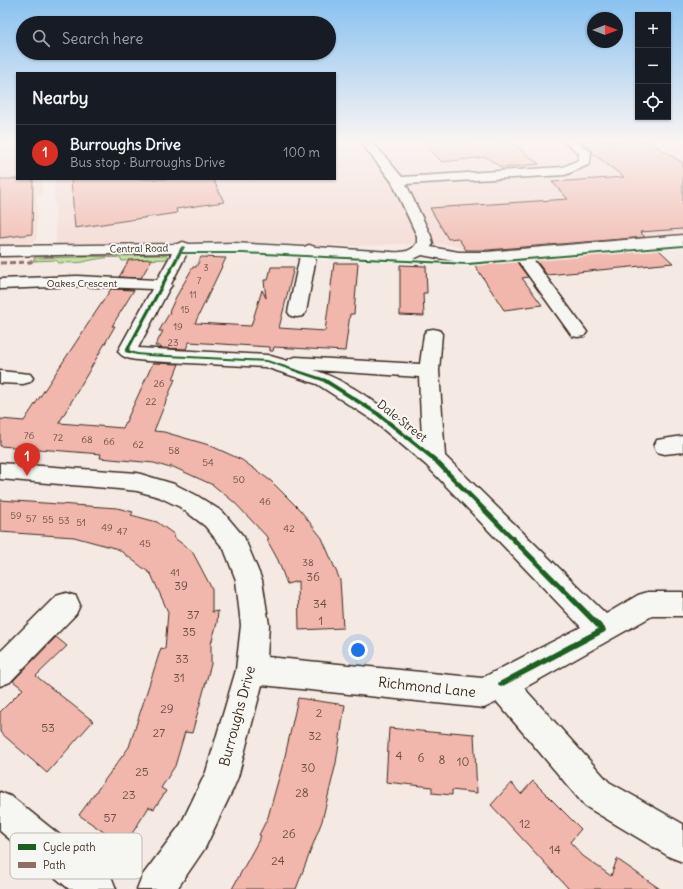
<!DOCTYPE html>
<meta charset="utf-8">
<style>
:root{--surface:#171b24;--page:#242831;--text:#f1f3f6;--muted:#9ea1a6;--line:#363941;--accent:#d93025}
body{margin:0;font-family:Delius,sans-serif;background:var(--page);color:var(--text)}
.controls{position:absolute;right:12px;top:12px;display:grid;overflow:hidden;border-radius:0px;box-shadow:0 1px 3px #0004}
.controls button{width:36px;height:36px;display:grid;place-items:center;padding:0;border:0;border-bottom:1px solid var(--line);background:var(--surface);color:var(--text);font:20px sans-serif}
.compass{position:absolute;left:587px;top:12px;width:36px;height:36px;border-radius:50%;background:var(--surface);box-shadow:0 1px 3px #0004;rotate:90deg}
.you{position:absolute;left:358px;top:650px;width:14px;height:14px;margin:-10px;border:3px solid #fff;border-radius:50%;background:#1a73e8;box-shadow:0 0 0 6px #1a73e833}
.badge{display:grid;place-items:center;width:26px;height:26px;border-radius:50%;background:var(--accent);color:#fff;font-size:13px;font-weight:700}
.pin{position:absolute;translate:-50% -33px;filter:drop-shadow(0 1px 2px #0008)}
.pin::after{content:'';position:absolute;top:21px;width:14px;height:12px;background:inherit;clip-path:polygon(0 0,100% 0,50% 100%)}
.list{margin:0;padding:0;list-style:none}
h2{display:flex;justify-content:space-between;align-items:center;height:52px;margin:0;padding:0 16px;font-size:17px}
h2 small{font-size:13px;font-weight:400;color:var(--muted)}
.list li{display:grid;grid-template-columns:26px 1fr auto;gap:12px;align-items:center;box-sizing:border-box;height:56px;padding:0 16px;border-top:1px solid var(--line)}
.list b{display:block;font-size:15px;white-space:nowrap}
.list p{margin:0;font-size:13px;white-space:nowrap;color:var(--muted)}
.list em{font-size:13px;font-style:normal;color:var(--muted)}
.icon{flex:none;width:22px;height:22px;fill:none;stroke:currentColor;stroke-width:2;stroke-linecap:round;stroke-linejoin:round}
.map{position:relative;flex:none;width:683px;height:889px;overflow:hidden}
.search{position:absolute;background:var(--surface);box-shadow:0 1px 3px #0004;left:16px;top:16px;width:320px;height:44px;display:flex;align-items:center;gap:10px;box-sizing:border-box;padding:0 14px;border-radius:22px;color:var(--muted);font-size:15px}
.panel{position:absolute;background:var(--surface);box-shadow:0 1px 3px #0004;left:16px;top:72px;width:320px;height:108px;border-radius:0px}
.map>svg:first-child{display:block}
.built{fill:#f4dad3}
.green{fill:#bde29d;stroke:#7c865e}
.building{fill:#f1b7ac;stroke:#3b2a1e}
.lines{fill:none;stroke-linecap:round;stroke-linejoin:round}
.street-casing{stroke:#3b2a1e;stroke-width:3}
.secondary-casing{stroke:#3b2a1e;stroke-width:3}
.street{fill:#f6f6f2;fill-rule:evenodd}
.secondary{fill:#f6f6f2;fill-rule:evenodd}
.quiet{stroke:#8d6e63;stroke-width:3;stroke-dasharray:6 3;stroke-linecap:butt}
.cycleway-casing{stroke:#f6f6f2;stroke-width:3}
.cycleway{fill:#1b5e20;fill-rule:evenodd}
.labels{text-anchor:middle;stroke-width:4;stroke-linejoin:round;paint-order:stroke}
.far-number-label{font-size:9px;fill:#684d42}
.far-street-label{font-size:10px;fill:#3b2a1e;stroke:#f6f6f2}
.number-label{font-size:10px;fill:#684d42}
.street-label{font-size:12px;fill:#3b2a1e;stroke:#f6f6f2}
.near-number-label{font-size:12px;fill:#684d42}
.near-street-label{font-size:14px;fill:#3b2a1e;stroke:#f6f6f2}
.key{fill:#f6f6f2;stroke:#beb9b2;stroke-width:1}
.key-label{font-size:11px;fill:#3b2a1e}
</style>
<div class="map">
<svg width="683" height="889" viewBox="0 0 683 889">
<rect width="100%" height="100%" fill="#f5e9e4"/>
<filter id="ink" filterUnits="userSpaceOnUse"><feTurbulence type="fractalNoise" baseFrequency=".025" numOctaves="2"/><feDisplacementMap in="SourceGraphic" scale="8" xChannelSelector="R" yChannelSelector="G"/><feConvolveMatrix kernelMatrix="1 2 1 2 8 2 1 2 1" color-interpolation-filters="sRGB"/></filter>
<g filter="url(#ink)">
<path class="built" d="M335,141H683V236L482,252L478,249H465L451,245L401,244L357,246L224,241L56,244L54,179H335Z
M17,142V179H42V195L37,196V235L36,240L32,242L20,245H0V143Z"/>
<path class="green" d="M162,255L167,256L168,259L122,261L121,258C111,256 97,259 87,261C79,264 68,262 59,263L56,260L33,261L35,258Z"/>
<path class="building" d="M422,141H510V144H514L539,164L502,168L486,157L442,162Z
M580,141H648L683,163V229L640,232L645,237L487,250H466L458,238L448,239L430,208L568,199L552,182L624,177L592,153V151Z
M0,179H33L32,234L0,238Z
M71,179H213L224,202L176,209L177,213L75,228Z
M658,249L673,263L547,275L535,259Z
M201,257L226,258L195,323L251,326L262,290L266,298L264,280H268L271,267H294L279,328L325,331L334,263H358L354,314H350L345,351L274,347L273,351H270V347L189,342L186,349L160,348V346H155L163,331H159L170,312H169L176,297L193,267H196Z
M152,259L141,278L119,277L129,260Z
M516,261L528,277L522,278L542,305L504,310L474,264Z
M400,265L426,266L427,293H423L424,316L400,315Z
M111,289L134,290L112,326H115L59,423L123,428L153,363L179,364L173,379H175L154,431L164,432L209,445L242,460L271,481L300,510L322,538L340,580L343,628L299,630L298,581L287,584L278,560L267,540L269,539L235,503L213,485L171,466L170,468L154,463L100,458L101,454L0,446V419L24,421Z
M0,500L117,508L133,512L131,515L157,522L175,535L173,537L192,551L212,589V612L218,611L217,623L211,644V664L192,733L185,732L175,766L161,788L166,791L154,809L149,807L124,846L79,815L129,747L161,648L165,649L168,612L151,574L118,549L74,537L0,532Z
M56,637L67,646L36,676L93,721L47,773L0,732V712L23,689L13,681Z
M298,698L345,705L336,763L322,821L296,889H232L261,836L259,835L268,817L285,756Z
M389,728L451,734V732L474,734L477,793L452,790V795L432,793V787L386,782Z
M533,781L581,829L570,842L583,856L611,876L617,859L660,889H569L491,805L511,783L521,794Z"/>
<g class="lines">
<defs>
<path id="street" d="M360,141H372L402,177L563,167L578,160L579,153L563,141H577L591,152L590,162L588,165L565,175L406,184L431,236L433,244C427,252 423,256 414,253L411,250L417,243V236L392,182Z
M183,242L189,244L233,243L304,247L309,245L315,247L406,253L408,256L406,259L400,261L316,257L306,312L303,316L297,317L291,316L288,312L300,256L233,253H187L171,284L172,285L169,289L138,348L267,355L288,361L289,359L296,357L420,364L424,334L427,330L433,329L439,330L442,334L439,371L445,456L606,614L638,595L648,592H683V616H652L524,688L609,782L683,824V862L670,857L585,806L497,702L484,708L262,685L238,777L233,789L205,848L177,889H137L142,876L181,824L206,772L236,670L241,625L236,580L224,549L205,526L180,507L159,497L137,491L119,489L0,479V463L137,473L174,484L196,495L223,512L244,537L262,580L269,625L267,657L482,678L581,627L426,465L371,419L317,384L265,367L148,361C138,360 123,360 118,351L152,289L77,286L0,289V279L77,276L157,280L172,253L0,256V246L177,244ZM314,370L419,377L422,438C389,412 354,383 314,370Z
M521,249L527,251L584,328L587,332L584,336L578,337L572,336L513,254L515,251Z
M0,371L30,374L33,378L30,382L23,384L0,383Z
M683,436V452L665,454L657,452L654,446L657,440Z
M66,593L76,596L80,605L76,614L10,682L0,686V652L56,596Z
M0,792L12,797L111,876L116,889H69L0,831Z"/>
<path id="secondary" d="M683,235V245L487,262H459L422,255C413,260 404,262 394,259L392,256L394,253L407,251L419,245L459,252H487Z"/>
</defs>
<use href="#street" class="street-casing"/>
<use href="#secondary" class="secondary-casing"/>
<use href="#street" class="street"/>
<use href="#secondary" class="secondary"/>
<path class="quiet" d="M0,263L31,262L34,256"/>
<defs>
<path id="cycleway" d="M683,245V247L468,265L242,254H181L129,350L137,353L148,354L267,360L326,379L380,413L436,458L605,628L606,630L605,632L501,687L499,686L498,684L499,682L598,629L432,460L376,415L322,381L267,362L148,356L137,355L125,352V351L181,247L183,246L185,247L182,252H242L468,263Z"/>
</defs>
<use href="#cycleway" class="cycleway-casing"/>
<use href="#cycleway" class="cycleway"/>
</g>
</g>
<linearGradient id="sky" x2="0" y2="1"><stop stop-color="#8ac2f0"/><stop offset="0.53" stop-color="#faf5f3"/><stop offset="1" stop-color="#faf5f3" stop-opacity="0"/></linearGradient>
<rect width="683" height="266" fill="url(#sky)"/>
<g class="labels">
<g class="far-number-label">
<text x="206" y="271">3</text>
<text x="199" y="284">7</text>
<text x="193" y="298">11</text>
<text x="185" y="313">15</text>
</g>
<g class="far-street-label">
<text transform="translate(139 248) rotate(-1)" y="4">Central Road</text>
<text x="82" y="287">Oakes Crescent</text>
</g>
<g class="number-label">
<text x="178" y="330">19</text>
<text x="173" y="346">23</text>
<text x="159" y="387">26</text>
<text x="151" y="405">22</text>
<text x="29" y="439">76</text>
<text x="58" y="441">72</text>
<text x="87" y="443">68</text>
<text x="109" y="445">66</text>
<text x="138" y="448">62</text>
<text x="174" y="454">58</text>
<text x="208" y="466">54</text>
<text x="239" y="483">50</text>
<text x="265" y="505">46</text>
<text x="16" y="519">59</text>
<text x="31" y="522">57</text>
<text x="48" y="523">55</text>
<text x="64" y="524">53</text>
<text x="81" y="526">51</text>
<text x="107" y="531">49</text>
<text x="289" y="532">42</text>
<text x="122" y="535">47</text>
<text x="145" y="547">45</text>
<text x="308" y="566">38</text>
<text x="175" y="576">41</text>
</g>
<g class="street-label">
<text transform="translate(402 421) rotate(38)" y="4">Dale Street</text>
</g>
<g class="near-number-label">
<text x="313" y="581">36</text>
<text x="181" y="590">39</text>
<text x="320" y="608">34</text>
<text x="193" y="619">37</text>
<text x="321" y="625">1</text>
<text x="189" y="636">35</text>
<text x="182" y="663">33</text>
<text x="179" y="682">31</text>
<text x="167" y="713">29</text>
<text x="319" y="717">2</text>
<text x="48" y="732">53</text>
<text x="159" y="737">27</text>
<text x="315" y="740">32</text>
<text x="399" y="760">4</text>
<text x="421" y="762">6</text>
<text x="442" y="764">8</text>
<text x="463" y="766">10</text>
<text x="308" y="772">30</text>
<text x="142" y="776">25</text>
<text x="302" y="797">28</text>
<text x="129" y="799">23</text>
<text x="110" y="822">57</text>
<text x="525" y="828">12</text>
<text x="289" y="838">26</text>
<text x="555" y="854">14</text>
<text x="278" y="865">24</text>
</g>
<g class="near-street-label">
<text transform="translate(427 687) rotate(6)" y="5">Richmond Lane</text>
<text transform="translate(237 716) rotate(-75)" y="5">Burroughs Drive</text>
</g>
</g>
<rect x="10" y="833" width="132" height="46" rx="6" class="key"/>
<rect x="18" y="844" width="18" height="6" fill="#1b5e20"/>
<rect x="18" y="862" width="18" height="6" fill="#8d6e63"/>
<g class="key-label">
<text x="43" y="851">Cycle path</text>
<text x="43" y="869">Path</text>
</g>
</svg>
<div class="controls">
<button>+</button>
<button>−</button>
<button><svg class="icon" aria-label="locate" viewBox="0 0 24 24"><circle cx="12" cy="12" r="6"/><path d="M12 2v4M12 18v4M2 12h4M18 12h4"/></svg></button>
</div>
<svg class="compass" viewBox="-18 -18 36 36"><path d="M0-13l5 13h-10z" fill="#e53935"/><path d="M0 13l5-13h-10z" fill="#9ea1a6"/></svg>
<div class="you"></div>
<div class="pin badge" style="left:27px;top:476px">1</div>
<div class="search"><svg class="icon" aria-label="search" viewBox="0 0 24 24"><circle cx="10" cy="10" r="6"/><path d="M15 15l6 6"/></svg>Search here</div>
<section class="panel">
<h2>Nearby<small></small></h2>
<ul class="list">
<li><span class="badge">1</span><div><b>Burroughs Drive</b><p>Bus stop · Burroughs Drive</p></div><em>100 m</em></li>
</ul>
</section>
</div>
